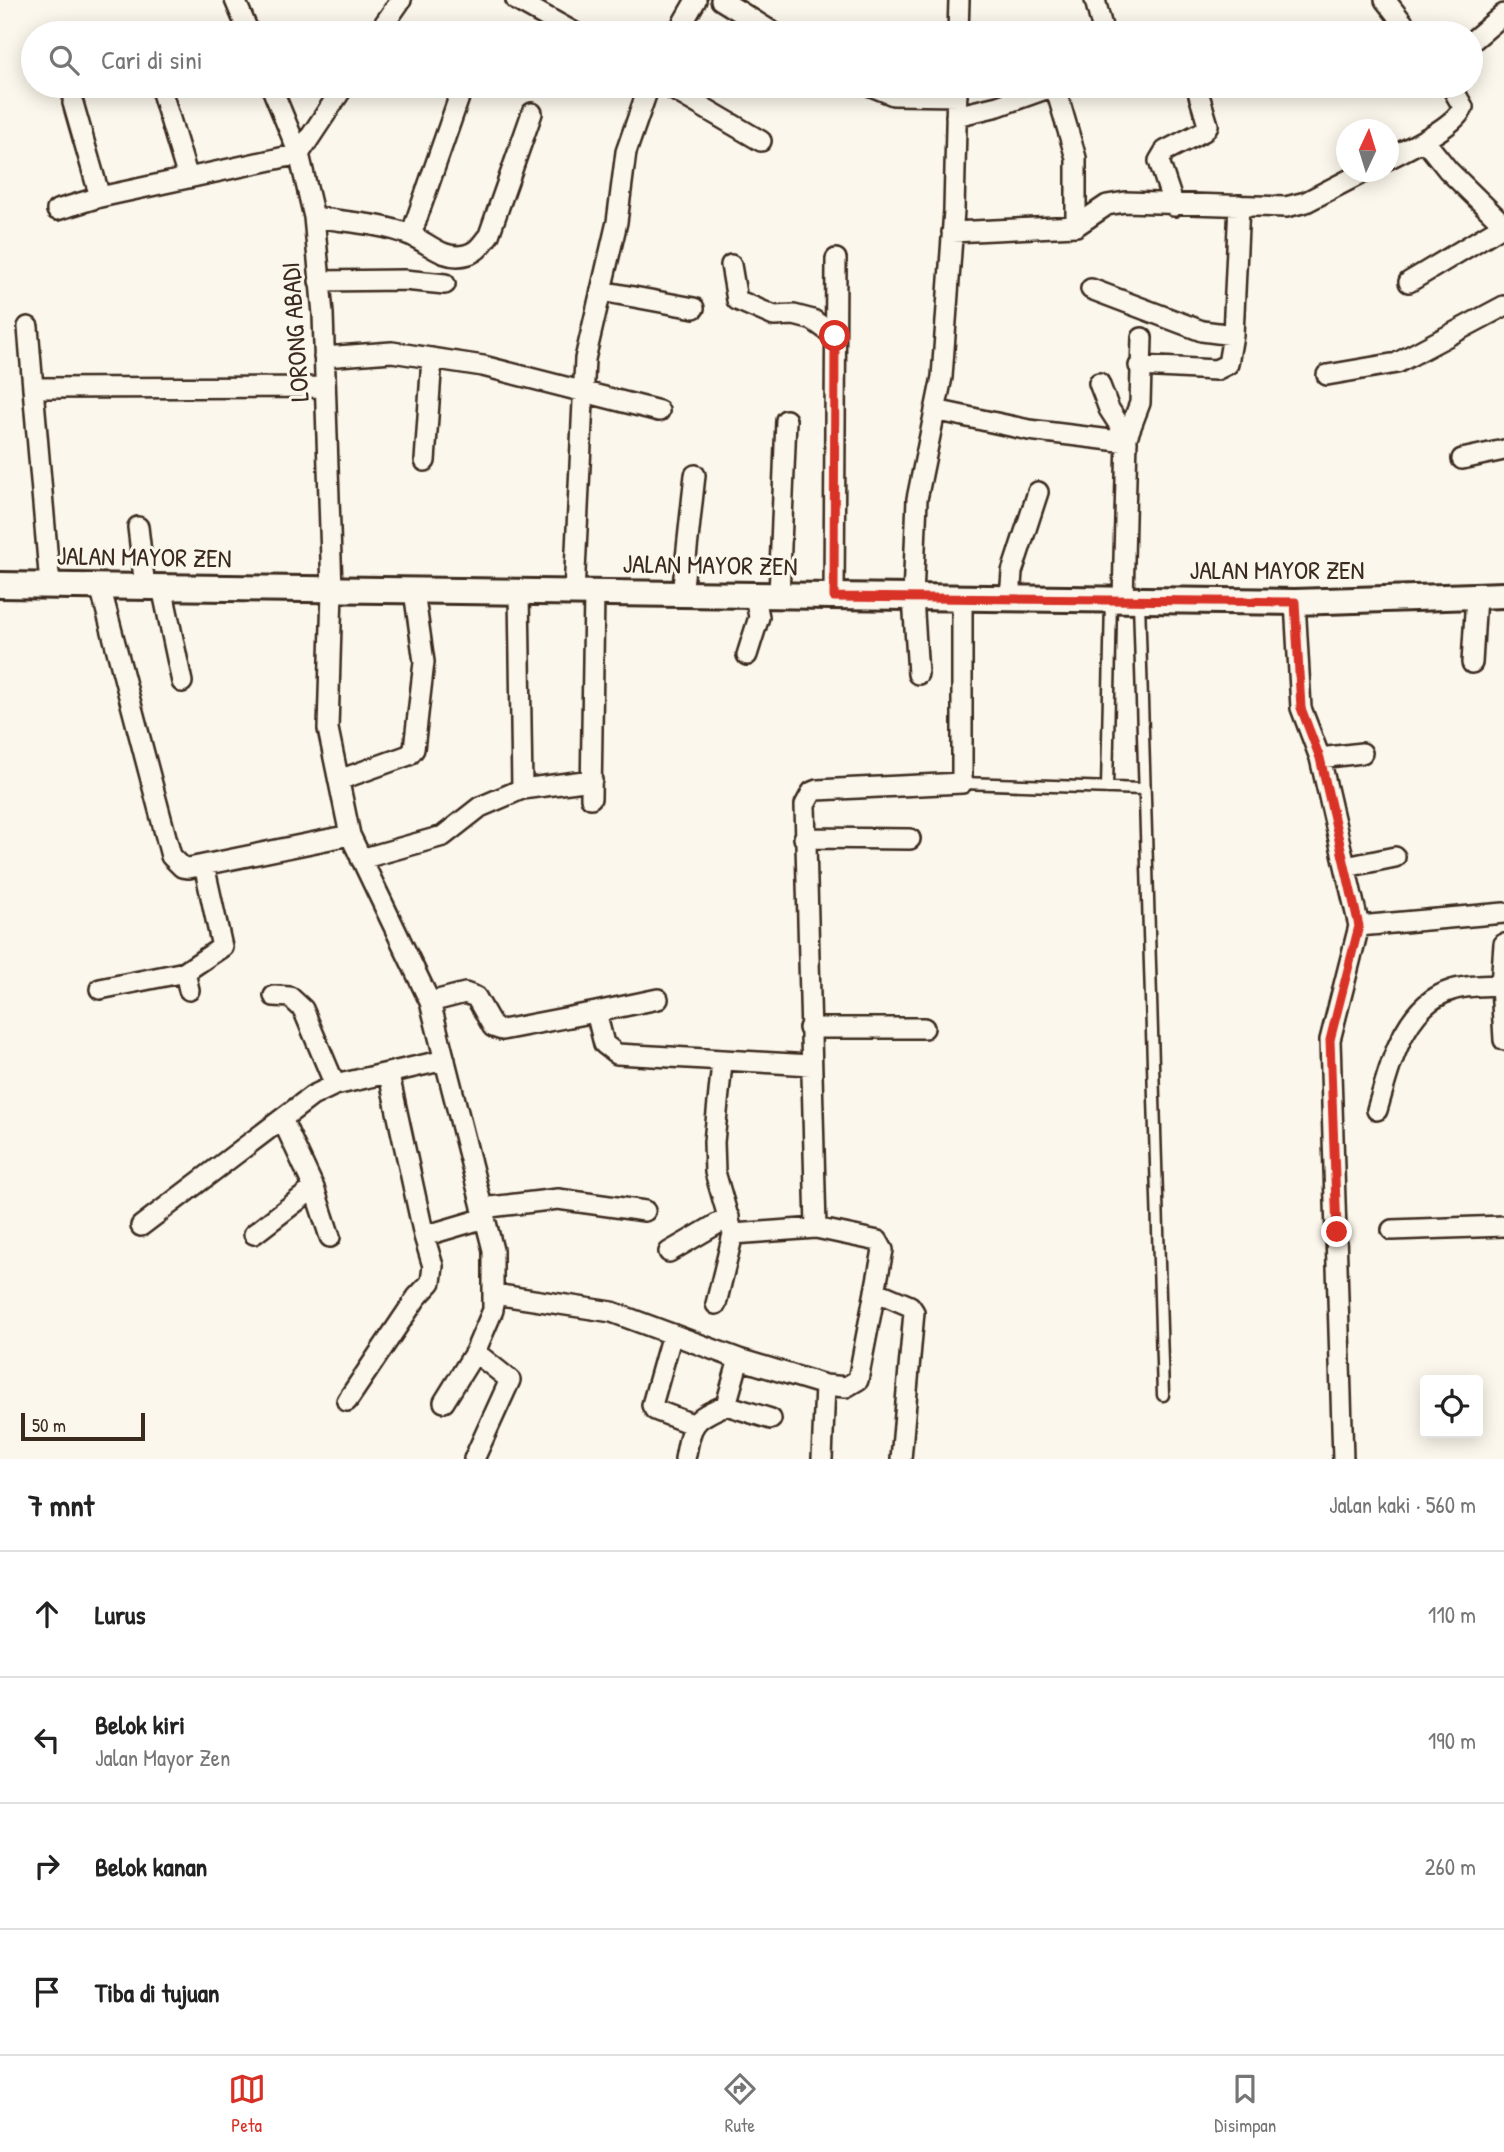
<!DOCTYPE html>
<html lang="id">
<meta charset="utf-8">
<style>
:root{--surface:#fff;--page:#f6f6f6;--text:#222;--muted:#767676;--line:#e0e0e0;--accent:#d93025}
body{margin:0;font-family:"Patrick Hand",sans-serif;background:var(--page);color:var(--text)}
.controls{position:absolute;right:21px;bottom:21px;display:grid;overflow:hidden;border-radius:7px;box-shadow:0 4px 18px #0003}
.controls button{width:63px;height:63px;display:grid;place-items:center;padding:0;border:0;border-bottom:2px solid var(--line);background:var(--surface);color:var(--text);font:35px sans-serif}
.compass{position:absolute;left:1336px;top:119px;width:63px;height:63px;border-radius:50%;background:var(--surface);box-shadow:0 4px 18px #0003;rotate:4deg}
.scale{position:absolute;left:21px;bottom:18px;width:124px;box-sizing:border-box;padding-left:7px;border:4px solid #3b2a1e;border-top:0;font-size:19px;line-height:24px;white-space:nowrap;color:#3b2a1e;-webkit-text-stroke:5px #fbf7ec;paint-order:stroke}
.stop{position:absolute;width:21px;height:21px;margin:-16px;border:5px solid #d93025;border-radius:50%;background:#fff}
.stop.end{background:#d93025;border-color:#fff;box-shadow:0 2px 7px #0008}
.list{margin:0;padding:0;list-style:none}
h2{display:flex;justify-content:space-between;align-items:center;height:91px;margin:0;padding:0 28px;font-size:30px}
h2 small{font-size:23px;font-weight:400;color:var(--muted)}
.list li{display:grid;grid-template-columns:46px 1fr auto;gap:21px;align-items:center;box-sizing:border-box;height:126px;padding:0 28px;border-top:2px solid var(--line)}
.list b{display:block;font-size:26px;white-space:nowrap}
.list p{margin:0;font-size:23px;white-space:nowrap;color:var(--muted)}
.list em{font-size:23px;font-style:normal;color:var(--muted)}
.icon{flex:none;width:38px;height:38px;fill:none;stroke:currentColor;stroke-width:2;stroke-linecap:round;stroke-linejoin:round}
.map{position:relative;flex:none;width:1504px;height:1459px;overflow:hidden}
.search{position:absolute;background:var(--surface);box-shadow:0 4px 18px #0003;left:21px;right:21px;top:21px;height:77px;display:flex;align-items:center;gap:18px;box-sizing:border-box;padding:0 24px;border-radius:38px;color:var(--muted);font-size:26px}
.sheet{height:595px;background:var(--surface)}
nav{display:flex;justify-content:space-around;align-items:center;box-sizing:border-box;height:98px;border-top:2px solid var(--line);background:var(--surface);font-size:19px;color:var(--muted)}
nav a{display:grid;justify-items:center;gap:4px}
nav .on{color:var(--accent)}
.map>svg:first-child{display:block}
.lines{fill:none;stroke-linecap:round;stroke-linejoin:round}
.service-casing{stroke:#3b2a1e;stroke-width:15}
.minor-casing{stroke:#3b2a1e;stroke-width:24}
.tertiary-casing{stroke:#3b2a1e;stroke-width:30}
.service{stroke:#fbf7ec;stroke-width:10}
.minor{stroke:#fbf7ec;stroke-width:19}
.tertiary{stroke:#fbf7ec;stroke-width:24}
.route{stroke:#d93025;stroke-width:9}
.labels{text-anchor:middle;stroke-width:6;stroke-linejoin:round;paint-order:stroke}
.street-label{font-size:26px;fill:#3b2a1e;stroke:#fbf7ec}
</style>
<div class="map">
<svg width="1504" height="1459" viewBox="0 0 1504 1459">
<rect width="100%" height="100%" fill="#fbf7ec"/>
<filter id="ink" filterUnits="userSpaceOnUse"><feTurbulence type="fractalNoise" baseFrequency=".0143" numOctaves="2"/><feDisplacementMap in="SourceGraphic" scale="14" xChannelSelector="R" yChannelSelector="G"/><feConvolveMatrix kernelMatrix="1 2 1 2 8 2 1 2 1" color-interpolation-filters="sRGB"/></filter>
<g filter="url(#ink)">
<g class="lines">
<defs>
<path id="service" d="M1139,601L1163,1395
M962,783L1143,789
M1107,788L1111,600"/>
<path id="minor" d="M235,0L249,33
M516,0L575,33
M721,0L774,33
M1095,0L1102,27L1101,33
M1385,0L1411,33
M378,33L401,0
M677,33L696,0
M958,33L959,0
M1471,42L1504,14
M160,86L188,178
M271,86L299,154L314,217L323,314L332,590L328,729L350,835L430,1002L493,1250V1310L475,1352L444,1402
M667,86L761,141
M871,86L893,95L957,96
M1055,86L1076,158V226
M73,103L100,197
M956,116L998,106L1054,86
M1424,140L1448,170L1504,225
M299,154L344,86
M1388,159C1408,148 1455,127 1463,107L1451,86
M1174,206L1159,161L1165,151L1204,131L1208,125L1199,95
M57,210L100,197L299,154
M314,217C345,222 380,223 410,235C429,243 443,260 465,255C477,253 482,244 489,235L532,113
M952,232L1076,226L1107,205L1125,202L1286,207L1306,202L1364,172
M411,235L463,86
M731,265L737,300L774,316L794,315L813,320L835,336
M319,281L404,280L445,284
M1409,282L1504,225
M1091,289L1202,331L1233,335
M601,291L694,308
M28,327L33,388
M324,357L392,352L483,366L659,411
M1139,366L1216,370L1228,364L1233,335L1239,205
M1327,375L1397,363L1504,306
M1099,383L1109,409L1127,437
M935,410L1029,430L1127,442
M1462,459L1504,450
M425,461L432,358
M138,527L145,587
M50,585L33,388L325,387
M100,586L171,856L182,867L189,868L350,835
M162,587L182,682
M574,593L585,359L617,222L626,152L649,86
M682,595L695,475
M779,596L786,420
M834,597L836,259
M1010,599L1012,572L1038,492
M1123,600L1127,437L1140,403L1142,338
M1295,602L1301,708L1320,758L1359,926L1330,1040L1343,1459
M747,655L759,617L755,596
M1472,663L1476,596
M918,674L913,598L917,499L942,377L954,210L957,86
M1320,758L1362,753
M339,780L409,755L414,749L424,662L414,591
M522,789L592,780
M591,798L594,593
M804,838L910,839
M361,859L443,836L480,807L522,789L519,592
M1346,867L1395,857
M1359,926L1504,913
M1504,944L1501,985L1504,1040
M100,989L185,972
M189,990L185,972L222,947L204,865
M274,996L290,997L303,1009L335,1085
M430,1002L465,993L476,997L493,1027L502,1030L596,1012L604,1044L617,1054L811,1065
M596,1012L658,999
M809,1028H924
M722,1063L714,1142L715,1172L733,1234
M389,1075L424,1236
M1377,1110C1390,1067 1403,1005 1452,990C1466,985 1485,986 1501,985
M314,1188L330,1237
M482,1208L558,1199L645,1211
M141,1226L312,1096L335,1085L445,1060
M1392,1230L1504,1226
M254,1234L314,1188L282,1119
M669,1252L729,1217
M875,1291L910,1306L914,1312L901,1459
M494,1294L612,1312L739,1359L825,1385L846,1387L858,1380L883,1250L878,1241L816,1228L805,805L812,792L817,790L962,783V598
M716,1304L733,1234L816,1228
M672,1334L652,1405L655,1410L692,1424
M347,1401L417,1297L431,1282L433,1266L424,1236L485,1218
M726,1405L771,1419
M474,1459L510,1380L475,1352
M685,1459C692,1423 691,1420 726,1405L739,1359
M822,1459L825,1385"/>
<path id="tertiary" d="M0,585L1295,602L1504,595"/>
</defs>
<use href="#service" class="service-casing"/>
<use href="#minor" class="minor-casing"/>
<use href="#tertiary" class="tertiary-casing"/>
<use href="#service" class="service"/>
<use href="#minor" class="minor"/>
<use href="#tertiary" class="tertiary"/>
</g>
</g>
<g class="lines" filter="url(#ink)">
<path class="route" d="M835,336L834,597L1295,602L1301,708L1320,758L1359,926L1330,1040L1337,1232"/>
</g>
<g class="labels">
<g class="street-label">
<text transform="translate(295 332) rotate(-94)" y="9">LORONG ABADI</text>
<text transform="translate(144 557) rotate(1)" y="9">JALAN MAYOR ZEN</text>
<text transform="translate(710 565) rotate(1)" y="9">JALAN MAYOR ZEN</text>
<text x="1277" y="579">JALAN MAYOR ZEN</text>
</g>
</g>
</svg>
<div class="controls">
<button><svg class="icon" aria-label="locate" viewBox="0 0 24 24"><circle cx="12" cy="12" r="6"/><path d="M12 2v4M12 18v4M2 12h4M18 12h4"/></svg></button>
</div>
<svg class="compass" viewBox="-18 -18 36 36"><path d="M0-13l5 13h-10z" fill="#e53935"/><path d="M0 13l5-13h-10z" fill="#767676"/></svg>
<div class="scale">50 m</div>
<div class="stop" style="left:835px;top:336px"></div>
<div class="stop end" style="left:1337px;top:1232px"></div>
<div class="search"><svg class="icon" aria-label="search" viewBox="0 0 24 24"><circle cx="10" cy="10" r="6"/><path d="M15 15l6 6"/></svg>Cari di sini</div>
</div>
<section class="sheet">
<h2>7 mnt<small>Jalan kaki · 560 m</small></h2>
<ul class="list">
<li><svg class="icon" aria-label="ahead" viewBox="0 0 24 24"><path d="M12 20V5M6 11l6-6 6 6"/></svg><div><b>Lurus</b></div><em>110 m</em></li>
<li><svg class="icon" aria-label="left" viewBox="0 0 24 24"><path d="M17 20v-9H6M10 6l-5 5 5 5"/></svg><div><b>Belok kiri</b><p>Jalan Mayor Zen</p></div><em>190 m</em></li>
<li><svg class="icon" aria-label="right" viewBox="0 0 24 24"><path d="M7 20v-9h11M14 6l5 5-5 5"/></svg><div><b>Belok kanan</b></div><em>260 m</em></li>
<li><svg class="icon" aria-label="arrive" viewBox="0 0 24 24"><path d="M6 21V4h12l-3 4 3 4H6"/></svg><div><b>Tiba di tujuan</b></div></li>
</ul>
</section>
<nav>
<a class="on"><svg class="icon" aria-label="map" viewBox="0 0 24 24"><path d="M3 6l6-2 6 2 6-2v14l-6 2-6-2-6 2zM9 4v14M15 6v14"/></svg>Peta</a>
<a><svg class="icon" aria-label="directions" viewBox="0 0 24 24"><path d="M12 3l9 9-9 9-9-9zM9 14v-3h6M13 9l2 2-2 2"/></svg>Rute</a>
<a><svg class="icon" aria-label="saved" viewBox="0 0 24 24"><path d="M7 4h10v16l-5-4-5 4z"/></svg>Disimpan</a>
</nav>
